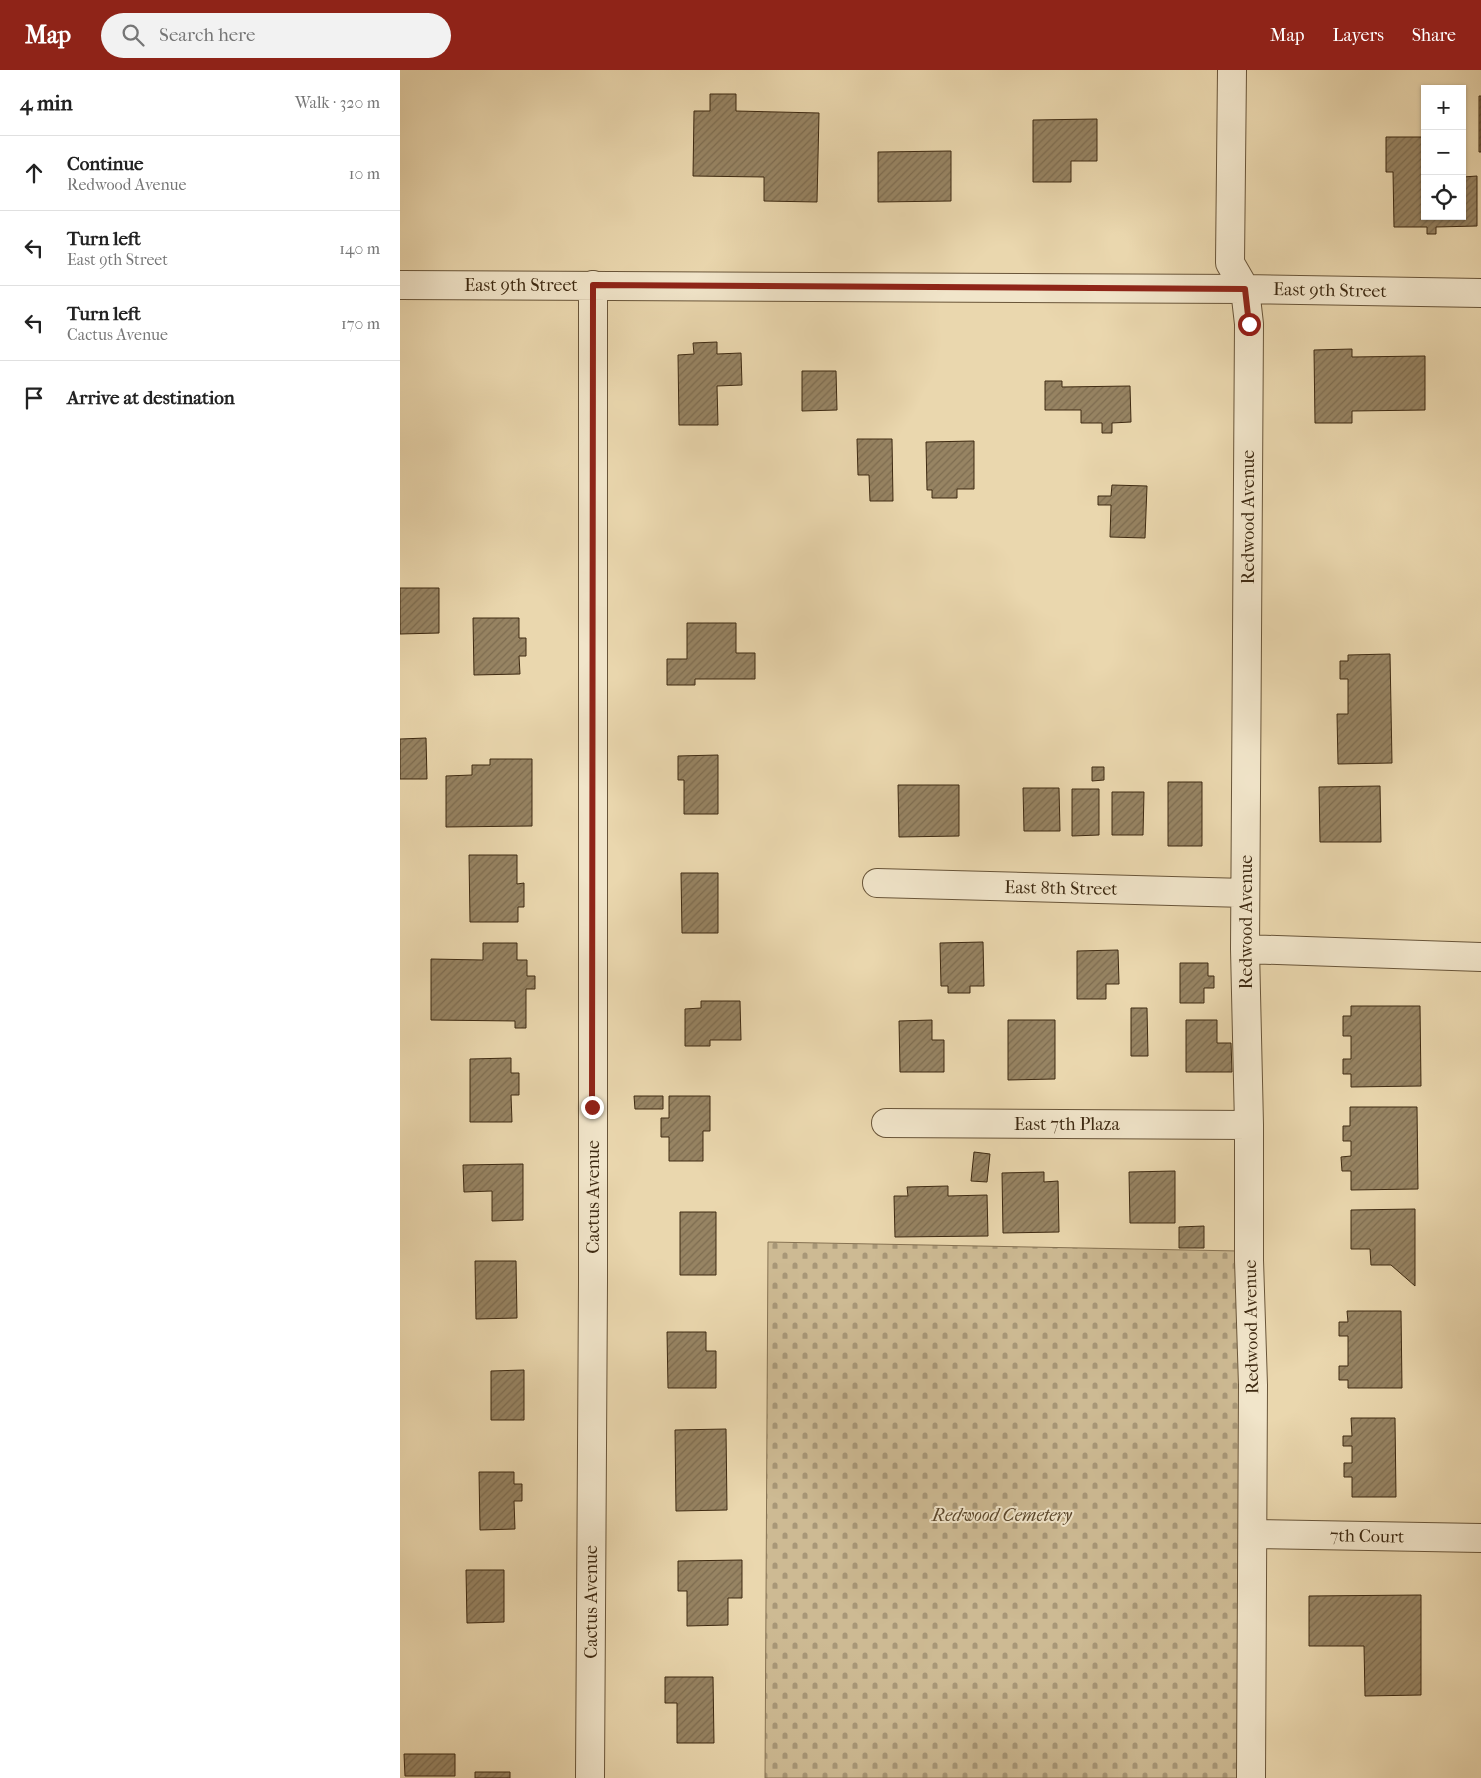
<!DOCTYPE html>
<meta charset="utf-8">
<style>
:root{--surface:#fff;--page:#f2f2f2;--text:#222;--muted:#767676;--line:#e0e0e0;--accent:#8f2418}
body{margin:0;font-family:"IM FELL French Canon",serif;background:var(--page);color:var(--text)}
.controls{position:absolute;right:15px;top:15px;display:grid;overflow:hidden;border-radius:0px;box-shadow:0 1px 4px #0004}
.controls button{width:45px;height:45px;display:grid;place-items:center;padding:0;border:0;border-bottom:1px solid var(--line);background:var(--surface);color:var(--text);font:25px sans-serif}
.stop{position:absolute;width:15px;height:15px;margin:-11px;border:4px solid #8f2418;border-radius:50%;background:#fff}
.stop.end{background:#8f2418;border-color:#fff;box-shadow:0 1px 5px #0008}
.list{margin:0;padding:0;list-style:none}
h2{display:flex;justify-content:space-between;align-items:center;height:65px;margin:0;padding:0 20px;font-size:21px}
h2 small{font-size:16px;font-weight:400;color:var(--muted)}
.list li{display:grid;grid-template-columns:32px 1fr auto;gap:15px;align-items:center;box-sizing:border-box;height:75px;padding:0 20px;border-top:1px solid var(--line)}
.list b{display:block;font-size:19px;white-space:nowrap}
.list p{margin:0;font-size:16px;white-space:nowrap;color:var(--muted)}
.list em{font-size:16px;font-style:normal;color:var(--muted)}
.icon{flex:none;width:28px;height:28px;fill:none;stroke:currentColor;stroke-width:2;stroke-linecap:round;stroke-linejoin:round}
.map{position:relative;flex:none;width:1081px;height:1708px;overflow:hidden}
header{display:flex;align-items:center;gap:30px;box-sizing:border-box;height:70px;padding:0 25px;background:var(--accent);color:#fff}
header strong{font-size:24px}
nav{display:flex;gap:28px;margin-inline-start:auto;font-size:18px}
.search{width:350px;height:45px;background:var(--page);display:flex;align-items:center;gap:12px;box-sizing:border-box;padding:0 18px;border-radius:28px;color:var(--muted);font-size:19px}
main{display:flex}
aside{flex:1;background:var(--surface)}
.map>svg:first-child{display:block}
.cemetery{fill:url(#cemetery-stones);stroke:#867252}
.building{fill:url(#building-hatch);stroke:#3e2a12}
.lines{fill:none;stroke-linecap:round;stroke-linejoin:round}
.street-casing{stroke:#695539;stroke-width:30}
.street{stroke:#f1e5ca;stroke-width:28}
.route{stroke:#8f2418;stroke-width:6}
.labels{text-anchor:middle;stroke-width:4;stroke-linejoin:round;paint-order:stroke}
.street-label{font-size:18px;fill:#3e2a12;stroke:#f1e5ca}
.park-label{font-size:18px;font-style:italic;fill:#5b472c;stroke:#f1e5ca}
</style>
<header>
<strong>Map</strong>
<div class="search"><svg class="icon" aria-label="search" viewBox="0 0 24 24"><circle cx="10" cy="10" r="6"/><path d="M15 15l6 6"/></svg>Search here</div>
<nav><a>Map</a><a>Layers</a><a>Share</a></nav>
</header>
<main>
<aside>
<h2>4 min<small>Walk · 320 m</small></h2>
<ul class="list">
<li><svg class="icon" aria-label="ahead" viewBox="0 0 24 24"><path d="M12 20V5M6 11l6-6 6 6"/></svg><div><b>Continue</b><p>Redwood Avenue</p></div><em>10 m</em></li>
<li><svg class="icon" aria-label="left" viewBox="0 0 24 24"><path d="M17 20v-9H6M10 6l-5 5 5 5"/></svg><div><b>Turn left</b><p>East 9th Street</p></div><em>140 m</em></li>
<li><svg class="icon" aria-label="left" viewBox="0 0 24 24"><path d="M17 20v-9H6M10 6l-5 5 5 5"/></svg><div><b>Turn left</b><p>Cactus Avenue</p></div><em>170 m</em></li>
<li><svg class="icon" aria-label="arrive" viewBox="0 0 24 24"><path d="M6 21V4h12l-3 4 3 4H6"/></svg><div><b>Arrive at destination</b></div></li>
</ul>
</aside>
<div class="map">
<svg width="1081" height="1708" viewBox="0 0 1081 1708">
<defs>
<pattern id="cemetery-stones" width="16" height="16" patternUnits="userSpaceOnUse" patternTransform="scale(1.25)"><rect width="16" height="16" fill="#cdba93"/><path d="M2 7V4a2 2 0 0 1 4 0v3zM10 15v-3a2 2 0 0 1 4 0v3z" fill="#a89777"/></pattern>
<pattern id="building-hatch" width="6" height="6" patternUnits="userSpaceOnUse" patternTransform="scale(1.25)"><rect width="6" height="6" fill="#978463"/><path d="M-1 1l2-2M0 6l6-6M5 7l2-2" fill="none" stroke="#7d6c50"/></pattern>
</defs>
<rect width="100%" height="100%" fill="#ead7ae"/>
<filter id="stains"><feTurbulence type="fractalNoise" baseFrequency=".004" numOctaves="4"/><feColorMatrix values="0 0 0 0 .2 0 0 0 0 .09 0 0 0 0 .02 0 0 0 .5 -.17"/></filter>
<radialGradient id="worn" r=".72"><stop offset=".6" stop-color="#630" stop-opacity="0"/><stop offset="1" stop-color="#630" stop-opacity=".3"/></radialGradient>
<path class="cemetery" d="M368,1172L839,1181L838,1708H365Z"/>
<path class="building" d="M310,24H336V41L419,43L417,132L364,131V107L293,106L294,41H310Z
M1079,26H1081V82H1079Z
M697,49V91H671V112H633V50Z
M986,67H1025V146H1062L1063,83V107L1077,106V156L1036,157V164H1027V157H994L993,102H986Z
M551,81V131L478,132V82Z
M317,272V284L341,283L342,315L317,316L318,355H279L278,285L294,284L293,273Z
M952,279V287L1025,286V340L952,341V353H915L914,280Z
M402,301H436L437,340L402,341Z
M645,311H662V317L730,316L731,352L712,353V363H702V353H681V340H645Z
M457,369H492L493,431H470L469,405H458Z
M574,371V419H557V428H532V420H527L526,372Z
M712,415L747,416L745,468L710,467L711,435H698V426H711Z
M0,518H39V563L0,564Z
M73,548H119V568H126V586H119L120,604L74,605Z
M287,553H336V583H355V609H295V615H267V589H287Z
M990,584L992,693L938,694L937,644H948V609H940V591H948V585Z
M26,668L27,709H0V669Z
M318,685V744H284V710H278V686Z
M90,689H132V756L46,757V706L72,705V695H90Z
M692,697H704V710L692,711Z
M768,712H802V776H768Z
M498,715H559V766L499,767Z
M980,716L981,772H920L919,717Z
M623,718H659L660,761H624Z
M672,719H699V765L672,766Z
M712,722H744L743,765H712Z
M69,785H117V814L124,813V837H118V852H70Z
M281,803H318V863H282Z
M583,872L584,916H570V923H548V916H541L540,873Z
M83,873H117V890H127V906H135V919H126V958H115V951L31,950V889L83,890Z
M718,880L719,914H706V929H677V881Z
M780,893H808V906H814V918H804V933H780Z
M301,931H340L341,970H310V976H285V939L301,938Z
M951,936H1020L1021,1016L951,1017V1004H943V989H951V966H943V946H951Z
M731,938H747L748,986H731Z
M532,950V970H544V1002H500L499,951Z
M608,950H655V1009L608,1010Z
M786,950H817V973H831L832,1002H786Z
M111,988V1003H119V1025H111L112,1052H70V989Z
M234,1026H263V1039H235Z
M269,1026H310V1061H303V1091H269V1067H261V1048H269Z
M950,1037H1017L1018,1119L951,1120V1101H942L941,1087L951,1086V1071H943V1056H950Z
M574,1082L590,1084L587,1112L571,1111Z
M123,1094V1150L92,1151V1121L64,1122L63,1095Z
M775,1101V1153H730L729,1102Z
M644,1102V1112L658,1111L659,1162L603,1163L602,1103Z
M548,1116V1126L587,1125L588,1166L495,1167L494,1126H508L507,1117Z
M1015,1139V1216L991,1195H971L970,1179H951V1140Z
M280,1142H316V1205H280Z
M804,1156V1178H779V1157Z
M75,1191H116L117,1248L76,1249Z
M947,1241H1001L1002,1318H948V1310H939V1296H948V1266H939V1252H948Z
M267,1262H306V1281H316V1318H268Z
M124,1300V1350H91V1301Z
M951,1348H995L996,1427H952V1407H944V1393H952V1376H943V1366H952Z
M326,1359L327,1440L276,1441L275,1360Z
M79,1402H114V1414H122V1431H114L115,1459L80,1460Z
M342,1490V1528H328V1555L287,1556V1521H278V1491Z
M66,1500H104V1552L67,1553Z
M1021,1525V1625L965,1626L964,1576H909V1526Z
M265,1607H313L314,1673H277V1633H265Z
M4,1684H55V1706H5Z
M75,1702H110V1708H75Z"/>
<g class="lines">
<defs>
<path id="street" d="M832,0L830,193L845,219L849,254L845,879L849,1055V1190L853,1315L851,1708
M0,215L845,219L1081,223
M477,813L845,823
M845,879L1081,887
M486,1053L849,1055
M853,1464L1081,1468
M190,1708L193,1212V215"/>
</defs>
<use href="#street" class="street-casing"/>
<use href="#street" class="street"/>
</g>
<g class="lines">
<path class="route" d="M192,1037L193,215L845,219L849,254"/>
</g>
<g class="labels">
<g class="street-label">
<text x="121" y="221">East 9th Street</text>
<text transform="translate(930 220) rotate(1)" y="6">East 9th Street</text>
<text transform="translate(848 447) rotate(-90)" y="6">Redwood Avenue</text>
<text transform="translate(661 818) rotate(1)" y="6">East 8th Street</text>
<text transform="translate(846 852) rotate(-90)" y="6">Redwood Avenue</text>
<text x="667" y="1060">East 7th Plaza</text>
<text transform="translate(193 1127) rotate(-90)" y="6">Cactus Avenue</text>
<text transform="translate(851 1257) rotate(-91)" y="6">Redwood Avenue</text>
<text transform="translate(967 1466) rotate(1)" y="6">7th Court</text>
<text transform="translate(191 1532) rotate(-90)" y="6">Cactus Avenue</text>
</g>
<g class="park-label">
<text x="602" y="1451">Redwood Cemetery</text>
</g>
</g>
<rect width="100%" height="100%" filter="url(#stains)"/>
<rect width="100%" height="100%" fill="url(#worn)"/>
</svg>
<div class="controls">
<button>+</button>
<button>−</button>
<button><svg class="icon" aria-label="locate" viewBox="0 0 24 24"><circle cx="12" cy="12" r="6"/><path d="M12 2v4M12 18v4M2 12h4M18 12h4"/></svg></button>
</div>
<div class="stop" style="left:849px;top:254px"></div>
<div class="stop end" style="left:192px;top:1037px"></div>
</div>
</main>
